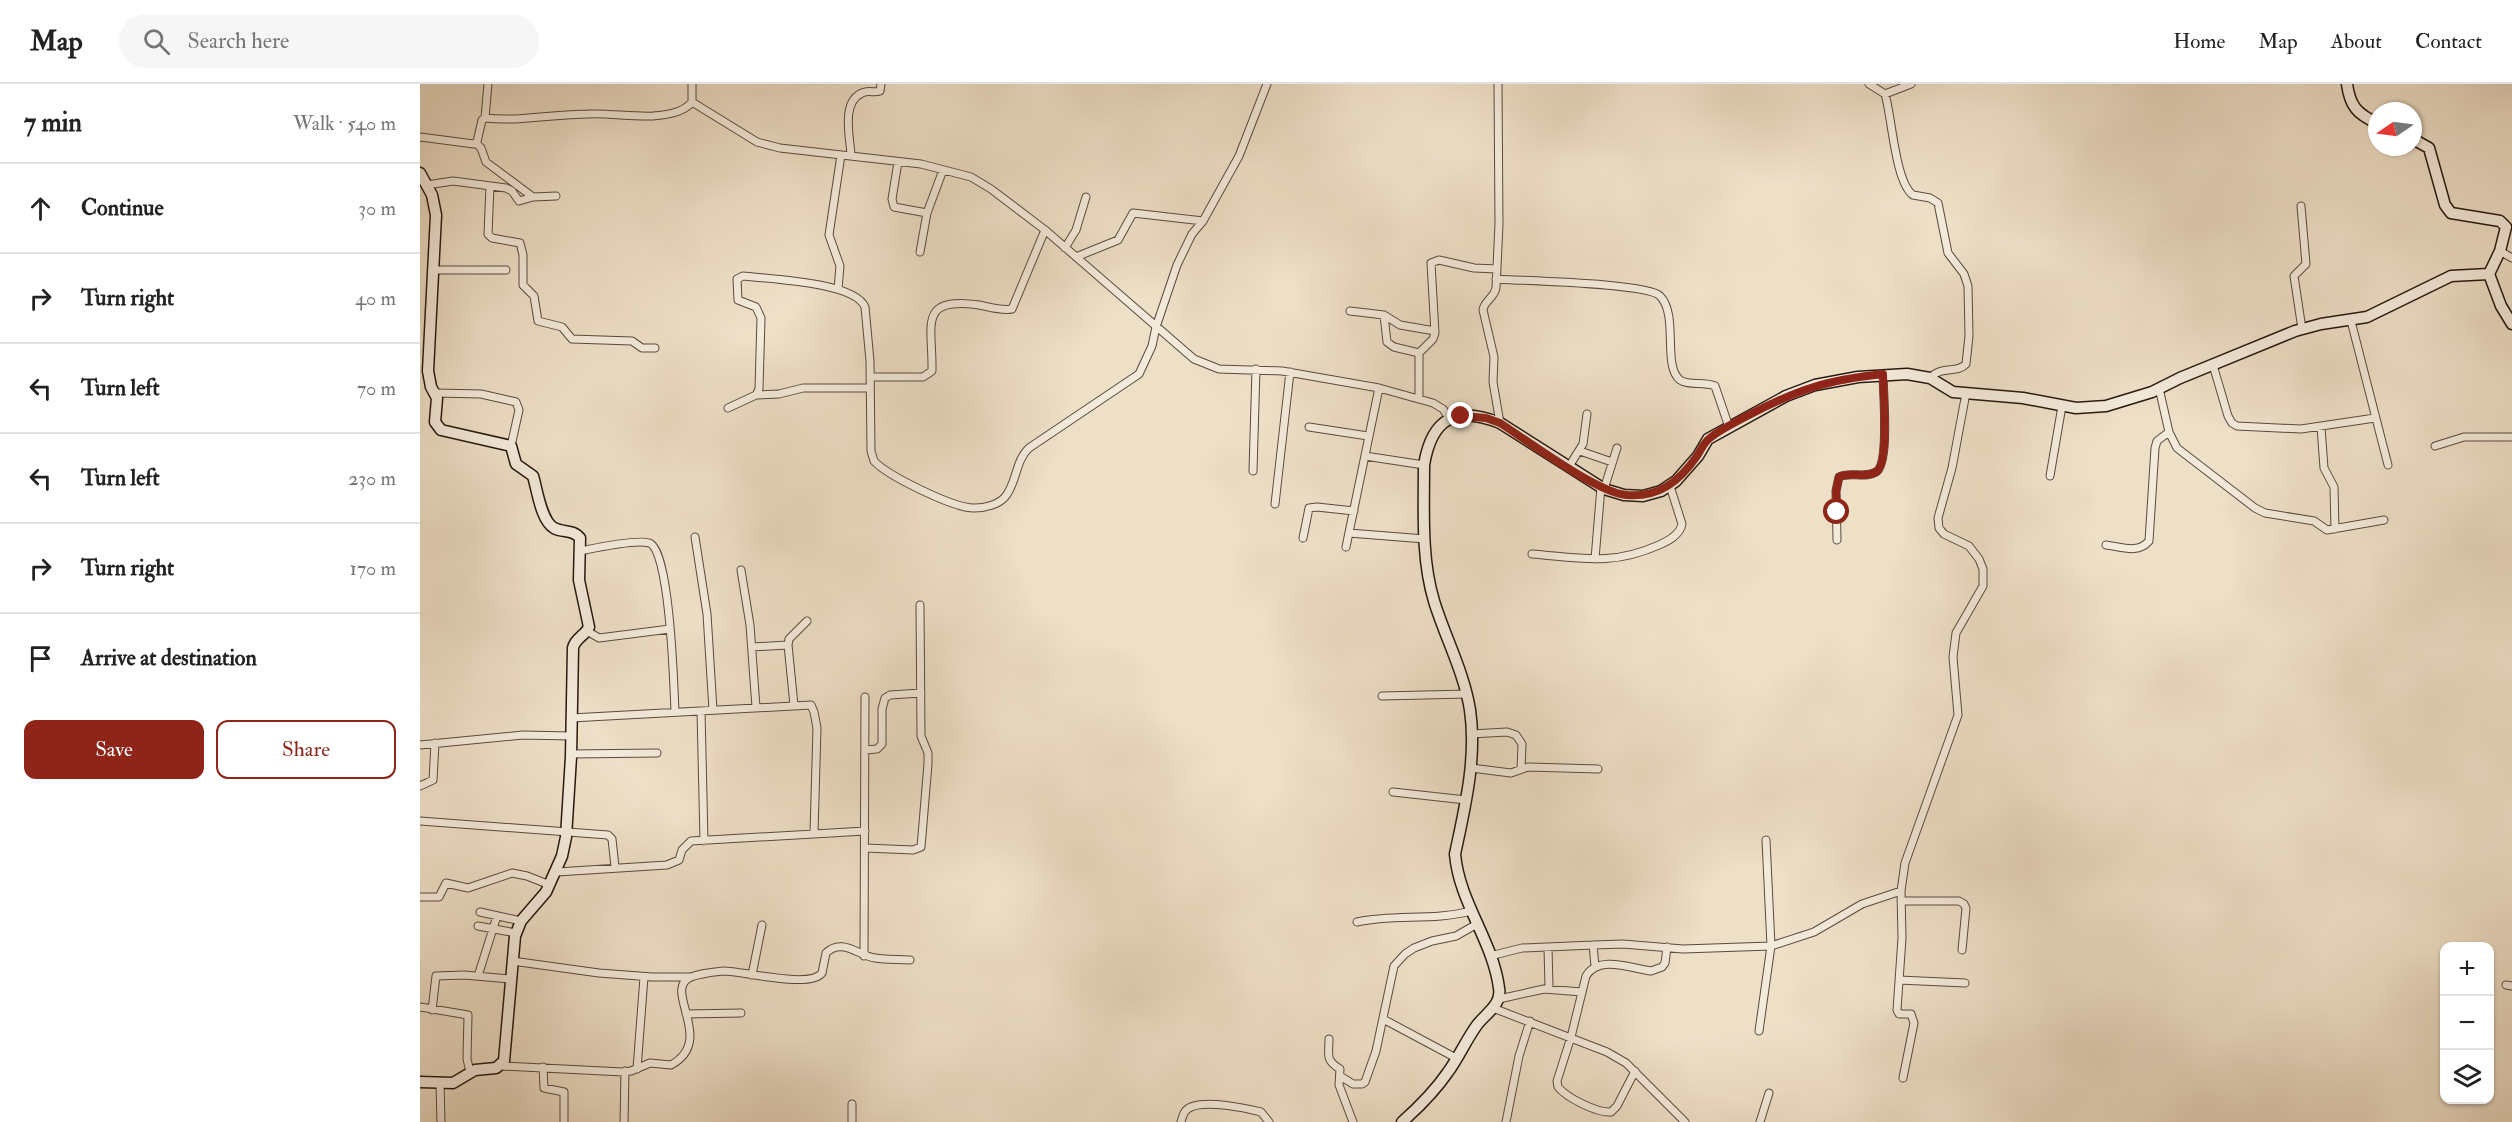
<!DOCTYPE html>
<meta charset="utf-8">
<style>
:root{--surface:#fff;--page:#f6f6f6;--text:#222;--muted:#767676;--line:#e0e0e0;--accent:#8f2418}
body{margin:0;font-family:"IM FELL Double Pica",serif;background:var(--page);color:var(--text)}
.controls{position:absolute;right:18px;bottom:18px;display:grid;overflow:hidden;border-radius:12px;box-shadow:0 2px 4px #0004}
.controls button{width:54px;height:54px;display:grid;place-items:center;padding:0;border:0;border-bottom:2px solid var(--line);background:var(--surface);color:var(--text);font:30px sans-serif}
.compass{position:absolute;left:1948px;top:18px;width:54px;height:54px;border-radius:50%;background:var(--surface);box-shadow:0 2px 4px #0004;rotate:257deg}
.stop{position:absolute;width:18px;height:18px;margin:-14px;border:4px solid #8f2418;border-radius:50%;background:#fff}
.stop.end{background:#8f2418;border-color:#fff;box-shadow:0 2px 6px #0008}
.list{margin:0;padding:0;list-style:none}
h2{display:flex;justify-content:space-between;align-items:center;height:78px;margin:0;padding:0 24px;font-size:26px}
h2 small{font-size:20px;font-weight:400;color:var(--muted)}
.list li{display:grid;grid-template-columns:39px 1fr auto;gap:18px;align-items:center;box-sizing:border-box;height:90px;padding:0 24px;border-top:2px solid var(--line)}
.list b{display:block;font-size:22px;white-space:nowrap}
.list em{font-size:20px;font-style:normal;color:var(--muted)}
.actions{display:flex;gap:12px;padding:18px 24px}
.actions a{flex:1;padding:14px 0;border:2px solid var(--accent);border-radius:12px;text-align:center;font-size:21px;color:var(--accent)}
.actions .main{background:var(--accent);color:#fff}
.icon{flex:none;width:33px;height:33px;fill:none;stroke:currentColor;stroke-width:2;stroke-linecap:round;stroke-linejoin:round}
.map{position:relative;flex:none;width:2092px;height:1038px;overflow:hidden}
header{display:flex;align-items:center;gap:36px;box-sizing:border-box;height:84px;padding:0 30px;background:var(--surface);border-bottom:2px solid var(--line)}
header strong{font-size:28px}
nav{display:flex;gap:33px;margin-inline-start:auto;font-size:21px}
.search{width:420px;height:54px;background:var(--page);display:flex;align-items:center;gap:15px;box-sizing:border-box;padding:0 21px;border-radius:33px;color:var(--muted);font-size:22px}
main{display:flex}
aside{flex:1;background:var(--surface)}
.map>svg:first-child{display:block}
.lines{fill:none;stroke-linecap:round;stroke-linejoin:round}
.street-casing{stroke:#5a4a3e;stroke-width:9}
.secondary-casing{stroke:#281910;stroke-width:13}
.street{stroke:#f4eadb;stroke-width:7}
.secondary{stroke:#f4eadb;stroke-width:10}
.route{stroke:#8f2418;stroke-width:8}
</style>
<header>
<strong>Map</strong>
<div class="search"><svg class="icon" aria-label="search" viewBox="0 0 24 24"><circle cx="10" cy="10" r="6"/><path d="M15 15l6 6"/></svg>Search here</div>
<nav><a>Home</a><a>Map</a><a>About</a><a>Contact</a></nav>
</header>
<main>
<aside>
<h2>7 min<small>Walk · 540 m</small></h2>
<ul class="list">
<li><svg class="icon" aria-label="ahead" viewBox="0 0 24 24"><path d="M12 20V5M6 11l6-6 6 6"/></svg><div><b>Continue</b></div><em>30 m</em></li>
<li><svg class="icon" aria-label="right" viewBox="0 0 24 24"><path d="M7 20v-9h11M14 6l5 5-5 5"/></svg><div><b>Turn right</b></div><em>40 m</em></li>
<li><svg class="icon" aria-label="left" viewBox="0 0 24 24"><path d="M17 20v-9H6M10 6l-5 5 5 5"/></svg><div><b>Turn left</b></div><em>70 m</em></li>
<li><svg class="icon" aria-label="left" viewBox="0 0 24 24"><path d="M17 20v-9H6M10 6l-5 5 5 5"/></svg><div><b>Turn left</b></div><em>230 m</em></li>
<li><svg class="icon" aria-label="right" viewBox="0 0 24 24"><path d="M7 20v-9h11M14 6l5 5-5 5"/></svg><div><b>Turn right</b></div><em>170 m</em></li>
<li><svg class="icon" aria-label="arrive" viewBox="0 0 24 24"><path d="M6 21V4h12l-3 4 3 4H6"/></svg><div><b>Arrive at destination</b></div></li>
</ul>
<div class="actions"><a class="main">Save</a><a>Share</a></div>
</aside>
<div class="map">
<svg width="2092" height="1038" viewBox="0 0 2092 1038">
<rect width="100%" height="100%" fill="#eedfc7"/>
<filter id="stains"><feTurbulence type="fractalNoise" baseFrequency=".00333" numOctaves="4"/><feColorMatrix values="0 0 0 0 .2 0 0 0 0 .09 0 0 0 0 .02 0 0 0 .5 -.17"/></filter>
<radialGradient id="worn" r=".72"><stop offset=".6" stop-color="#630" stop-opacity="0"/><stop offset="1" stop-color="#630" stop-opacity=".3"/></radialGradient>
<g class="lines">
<defs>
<path id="street" d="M1078,0L1079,140L1076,204C1074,214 1064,217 1063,226L1074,273L1073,298L1080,339
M1449,0L1465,10C1472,33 1475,98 1493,111L1510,114L1518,119L1528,169L1544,190L1548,202L1549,252L1546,280C1537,290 1522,281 1510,294
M1465,10L1491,0
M272,18L337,58L360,64L501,80L551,93L571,105L625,146L774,275L799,285L862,287L959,304L1013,319L1023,325L1029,334
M65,34L68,0
M0,53L54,60L57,58L62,36L65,34C100,38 133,30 168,30C189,29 212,33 233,32C246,31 263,29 272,18V0
M56,59L61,64L66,78L113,113L136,112
M431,71C430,53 421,18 442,9C448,6 454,9 460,7L461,0
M478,78L472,115L474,123L507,129
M7,101L33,97L86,104L92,107L99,117L113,113
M70,102L68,150L72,154L100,159L103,171V201L114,212L118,237L142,243L152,255L212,257L222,264H235
M1881,122L1886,180L1874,192L1882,245
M645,164L656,146L666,113
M2080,167L2092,174
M500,168L507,129L523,86
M656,173L698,156L713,129L783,137
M12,186H86
M1076,195C1103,197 1227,199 1240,212C1259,231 1242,282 1260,296C1268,302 1285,297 1295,302L1309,343
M418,205L420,182L409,151L421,71
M930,227L964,231L980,241L1015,247
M964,231L967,258L974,263L999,269
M1931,237L1968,381
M1793,281L1808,332L1812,339L1817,342L1881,345L1955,334
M451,293H503L512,287C513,242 497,212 559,221C569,223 582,227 592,225L625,146
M1739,304L1749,348L1757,364L1835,424L1845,429L1894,437L1907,446L1964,436
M16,309L61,310L96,318L99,326L91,362
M336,311L359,310L383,304H450
M999,314V269L1013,255L1015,249L1011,179L1019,176L1054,184L1077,185
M308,324L336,311L339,305L341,234L336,223L318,216L317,195L323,192C349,195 435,198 445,223L450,277L451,367L454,377C468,392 535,425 555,424C564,424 578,421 585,413C597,399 595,377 609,364L719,290L732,262L736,243L757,181L772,150L783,137L819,72L847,0
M889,343L948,352
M1901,343L1904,384L1914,403L1915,445
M2015,362L2044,353H2092
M1160,367L1192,378
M945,372L1004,381
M1148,384L1163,360L1167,330
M833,387L836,285
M1630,392L1642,322
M1184,405L1197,364
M855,420L870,288
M929,449L1005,455
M275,453L287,530L293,626
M883,454L889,424L897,423L934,427
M1417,456L1416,407L1419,393C1430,387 1444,395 1456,388C1470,380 1463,308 1463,290
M1686,461C1702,463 1718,470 1729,457L1735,364L1737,357L1749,348
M926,463L959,304
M160,467C175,464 216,455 229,459C250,464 254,605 255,628
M1112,470C1161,474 1192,482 1239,461C1248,457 1260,451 1262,440L1250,402
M1175,475L1181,403
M321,486L330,541L336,623
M167,547L179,554L250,545
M332,563L368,561
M962,612L1047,610
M374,621L368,561L369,555L387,537
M281,627L284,757
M151,634L391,621L394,628L397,644L394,749
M1051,650L1087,648L1096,651L1102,660L1101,685
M0,661L103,651L151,652
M445,666L457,665L462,660V625L465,614L470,611L501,609
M151,670L237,669
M1051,684L1091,689L1108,683L1178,685
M0,702L13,696L15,659
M973,708L1046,716
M0,737L188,751L192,755L195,783
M445,764L493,766L501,763L508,680V669L501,652L500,521
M137,788L247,781L259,776L262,766L271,757L445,747
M0,813H19L26,799L48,804L92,789L107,792L130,801
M1481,817H1539L1544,820L1546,824L1542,866
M60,828L101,837
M937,838C975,830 1013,837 1051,827
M58,842L96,849
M1173,861L1175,882
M1128,863L1129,904
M444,872L445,613
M1070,872L1102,864L1173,861L1203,860L1263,865L1351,862L1394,848L1442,820L1481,807
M92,877L179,889L232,893H270
M332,891L342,841
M58,892L77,832
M1479,896L1545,899
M2086,901L2092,902
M1079,915L1124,905L1162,908
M0,923L48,931L47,975L50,988
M1073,924L1187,968L1206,979L1265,1038
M12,926L16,892L44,891L90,895
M266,930L321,929
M963,935L1036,974
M1339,947L1351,862L1346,756
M909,955C909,971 905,976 920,985L919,1001L933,1038
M81,982L203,988L211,987L230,979L251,981C297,956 241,905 271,893C281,889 293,888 303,887C323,887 390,905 402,889L406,869C422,853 439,872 455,874C467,876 479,875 490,876
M123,983L124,1004L144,1008V1038
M217,985L224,893
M1215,987L1197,1022L1191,1028C1177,1029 1147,1014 1138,1003L1137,997L1151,953L1166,892C1179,871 1210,884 1231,887L1242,883L1245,879L1247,863
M920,992L933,1000H942L945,998L956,967L974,882L985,870L994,864L1012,857L1036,852L1057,840
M1483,994L1494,939L1491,930H1479L1477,926L1482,854L1481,807L1485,779L1538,631L1533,573L1536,549L1563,502V485L1559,475L1549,462L1524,450L1519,444L1518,434L1532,384L1546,309
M20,999L21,1038
M432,1020V1038
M204,1038L205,987
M761,1038C763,1031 764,1026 771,1023C787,1016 825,1024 841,1028L849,1038
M1086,1038L1099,972L1110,937
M1340,1038L1349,1009"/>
<path id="secondary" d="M1927,0C1930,22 1937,30 1957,39
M1993,55L2009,64L2025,121L2031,129L2080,137L2086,143L2080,167L2069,190L2081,222L2092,240
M0,89L12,111L16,131L8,287L11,303L17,314L15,338L21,346L91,362L96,380L113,392C117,405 121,437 134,444C143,449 153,445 160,454L159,496L169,543C165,552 155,554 153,564L151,673L146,753L142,772L126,808L101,837L95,852L84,977L76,984L55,986L33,999L0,998
M982,1038C999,1023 1015,1007 1028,988C1039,973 1046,956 1057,941C1066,929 1082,921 1079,904C1073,857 1039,818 1035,770C1045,723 1057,674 1050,626C1044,588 1025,553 1014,517C1001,474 1004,426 1004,381C1012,333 1036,322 1080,339L1184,405L1204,411L1223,412L1241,407L1256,397L1278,372L1288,355L1366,312L1395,301L1438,293L1487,290L1510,294L1533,308L1603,314L1656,324L1686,322L1732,308L1760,294L1875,247L1901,240L1947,233L2031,192L2069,190"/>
</defs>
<use href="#street" class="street-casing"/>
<use href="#secondary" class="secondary-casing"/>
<use href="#street" class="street"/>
<use href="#secondary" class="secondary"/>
</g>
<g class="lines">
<path class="route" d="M1041,332L1066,334L1080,339C1108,357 1176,408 1206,411C1238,414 1259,398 1277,372C1281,366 1284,358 1290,354C1301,345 1316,338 1329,331C1379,305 1407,296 1463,290C1463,308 1470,380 1456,388C1444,395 1430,387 1419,393L1416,407L1417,428"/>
</g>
<rect width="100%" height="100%" filter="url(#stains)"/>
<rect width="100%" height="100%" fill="url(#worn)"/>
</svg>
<div class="controls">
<button>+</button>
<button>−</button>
<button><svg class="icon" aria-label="layers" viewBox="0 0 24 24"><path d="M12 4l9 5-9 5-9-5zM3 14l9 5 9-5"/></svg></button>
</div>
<svg class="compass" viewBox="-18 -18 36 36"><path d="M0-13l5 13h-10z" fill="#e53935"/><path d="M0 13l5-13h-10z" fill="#767676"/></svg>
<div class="stop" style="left:1417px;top:428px"></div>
<div class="stop end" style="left:1041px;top:332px"></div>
</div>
</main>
